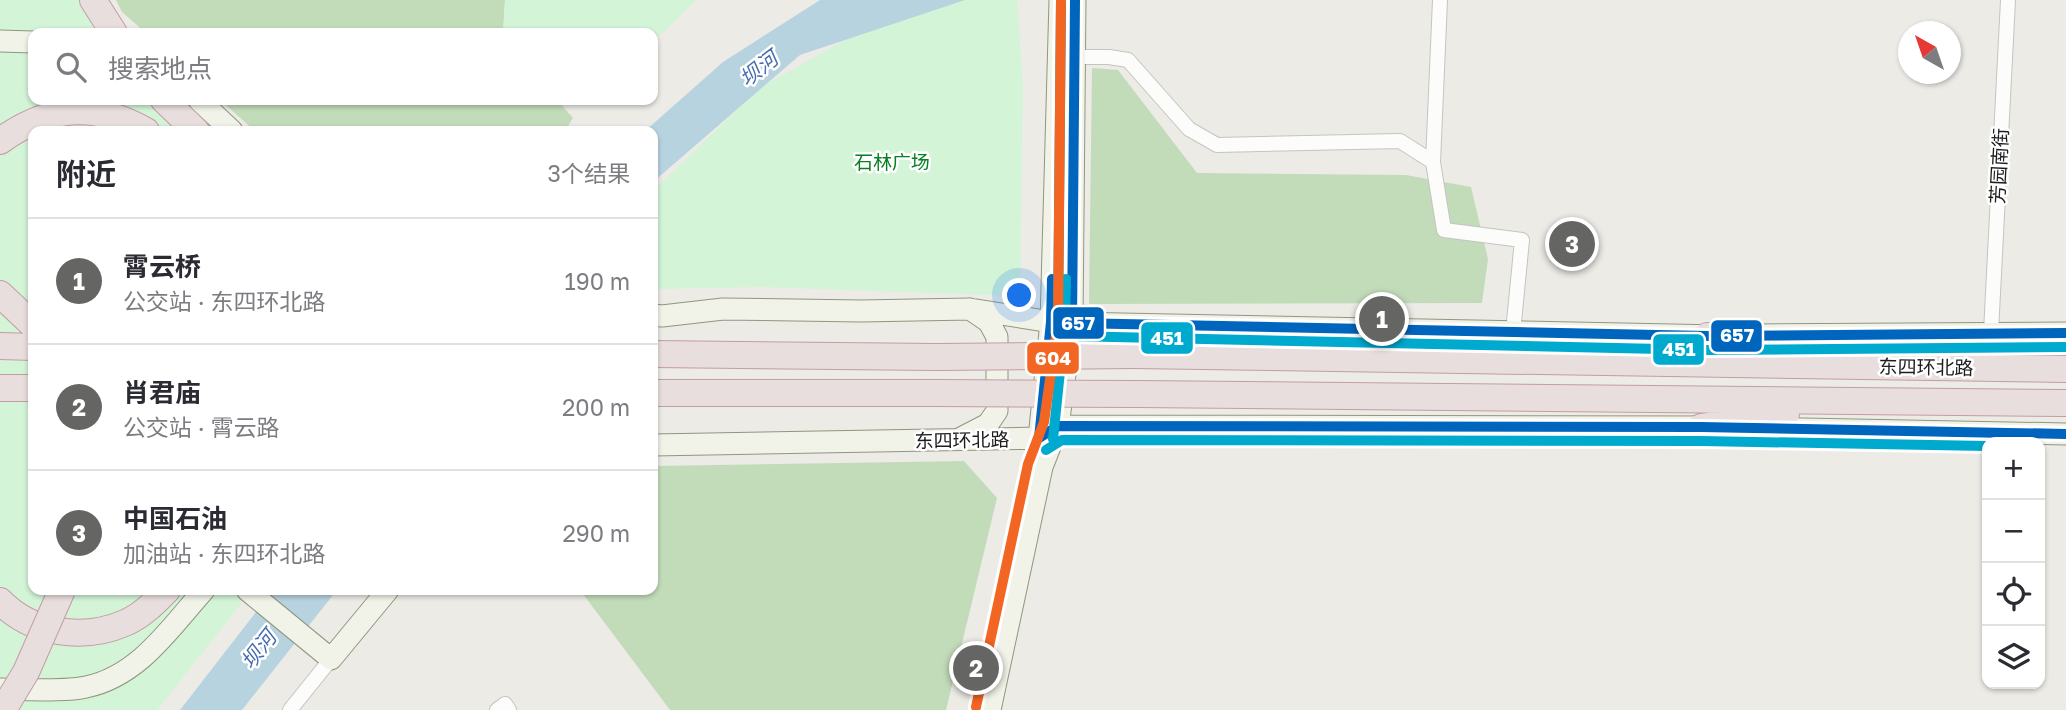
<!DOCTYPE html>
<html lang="zh">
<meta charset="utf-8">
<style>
:root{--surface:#fff;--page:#f7f7f7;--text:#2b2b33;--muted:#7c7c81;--line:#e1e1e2;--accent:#656563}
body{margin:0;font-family:"Golos Text","Noto Sans SC",sans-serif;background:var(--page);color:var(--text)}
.controls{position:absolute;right:21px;bottom:21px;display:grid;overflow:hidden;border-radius:14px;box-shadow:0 2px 5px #0004}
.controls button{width:63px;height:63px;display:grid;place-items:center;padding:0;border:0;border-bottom:2px solid var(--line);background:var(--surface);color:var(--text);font:35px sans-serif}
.compass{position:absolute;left:1898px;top:21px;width:63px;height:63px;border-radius:50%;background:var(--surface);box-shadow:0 2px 5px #0004;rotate:320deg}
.you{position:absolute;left:1020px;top:296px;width:24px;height:24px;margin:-18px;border:5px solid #fff;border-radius:50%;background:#1a73e8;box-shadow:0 0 0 10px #1a73e833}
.badge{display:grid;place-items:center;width:46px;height:46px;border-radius:50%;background:var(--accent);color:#fff;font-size:23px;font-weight:700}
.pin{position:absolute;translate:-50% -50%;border:4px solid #fff;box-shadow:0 2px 7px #0006}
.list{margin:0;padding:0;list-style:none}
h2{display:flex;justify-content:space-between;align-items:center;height:91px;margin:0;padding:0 28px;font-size:30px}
h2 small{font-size:23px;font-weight:400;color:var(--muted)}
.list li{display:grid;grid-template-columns:46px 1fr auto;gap:21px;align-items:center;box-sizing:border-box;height:126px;padding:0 28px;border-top:2px solid var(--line)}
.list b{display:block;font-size:26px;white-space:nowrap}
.list p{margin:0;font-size:23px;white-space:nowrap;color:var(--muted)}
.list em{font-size:23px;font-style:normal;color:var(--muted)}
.icon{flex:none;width:38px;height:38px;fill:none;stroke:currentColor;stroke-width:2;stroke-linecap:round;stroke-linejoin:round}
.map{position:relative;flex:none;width:2066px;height:710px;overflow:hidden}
.search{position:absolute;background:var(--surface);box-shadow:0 2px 5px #0004;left:28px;top:28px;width:630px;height:77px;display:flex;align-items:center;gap:18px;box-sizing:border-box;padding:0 24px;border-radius:14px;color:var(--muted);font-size:26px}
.panel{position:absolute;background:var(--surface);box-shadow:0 2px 5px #0004;left:28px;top:126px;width:630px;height:469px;border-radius:14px}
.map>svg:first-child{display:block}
.forest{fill:#c2dcba}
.park{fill:#d3f4d7}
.water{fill:#b8d3e0}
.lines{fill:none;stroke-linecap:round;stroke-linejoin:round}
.street-casing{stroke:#c4c4c2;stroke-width:16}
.secondary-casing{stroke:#91967e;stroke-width:23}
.highway-casing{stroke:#c29da2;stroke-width:28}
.street{stroke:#fcfcfb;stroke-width:14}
.secondary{stroke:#f1f3e9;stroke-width:21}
.highway{stroke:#e9dede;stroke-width:26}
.highway-bridge-casing{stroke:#c29da2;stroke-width:28;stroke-linecap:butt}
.highway-bridge{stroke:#e9dede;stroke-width:26}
.bus-1-casing{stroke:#fff;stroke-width:16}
.bus-2-casing{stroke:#fff;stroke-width:16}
.bus-3-casing{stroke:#fff;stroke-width:16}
.bus-1{stroke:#0065bd;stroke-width:10}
.bus-2{stroke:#00a9ce;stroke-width:10}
.bus-3{stroke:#f26522;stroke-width:10}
.labels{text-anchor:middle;stroke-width:5;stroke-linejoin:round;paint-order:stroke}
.park-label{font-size:19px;fill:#087f22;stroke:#fff}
.street-label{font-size:19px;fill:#1d1d1d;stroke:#fff}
.water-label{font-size:21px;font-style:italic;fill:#476db0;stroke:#fff}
.line-badge{stroke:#fff;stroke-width:2.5}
.badge-label{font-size:19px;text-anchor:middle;font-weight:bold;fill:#fff}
</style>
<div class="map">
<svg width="2066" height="710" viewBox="0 0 2066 710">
<rect width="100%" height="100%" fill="#ecebe6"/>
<path class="forest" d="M116,0H505L503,33H146L122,12Z
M1092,68L1118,70L1197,173L1406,175L1471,187L1488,259L1482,303L1089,304Z
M220,100H557L573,118L565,131H255Z
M964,461L997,498L946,710H670L580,590H653V466Z"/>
<path class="park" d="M0,0H82L92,26L99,33H33V100H159L188,131H33V590H252L157,710H0Z
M505,0H696L653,42V33H503Z
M939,0H1017L1023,87L1020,296L761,287L653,289V191L760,88L868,27Z"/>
<path class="water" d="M820,0H965L800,55L653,182V131H645L723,62Z
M273,590H337L242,710H180Z"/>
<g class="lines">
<defs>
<path id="street" d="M1075,57H1109L1128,60L1189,129L1217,145L1400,141L1433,162L1444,230L1522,240L1513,332
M1433,162L1440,0
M1991,332L2008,0
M290,710L331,659
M497,710L505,704L509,710"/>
<path id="secondary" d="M0,41L33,42
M199,100L232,131
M653,315L662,316L723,309L861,311L970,309L1051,322L1072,323L1721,336
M1757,335L2066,333
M1750,428L2066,434
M961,438L988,424L997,411V337L989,322L970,309
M653,445L1039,438L1058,426L1717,427
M1036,448L1039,438L1051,322L1060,0
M247,590L331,659L388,590
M0,689C23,689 65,692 86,687C139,676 170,628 204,590
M990,710L1042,467L1058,426L1072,323L1075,0"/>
<path id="highway" d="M93,0L114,33
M164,100L196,131
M0,141C49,106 93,101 146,131
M0,294L33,325
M1707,336L1807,352
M0,346L33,347
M653,354L937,357
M1133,355L2066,369
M0,388H33
M653,393H938
M1137,394L2066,403
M1701,427L1786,414
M0,601C32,634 83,641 125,623C142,616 155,602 167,590"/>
</defs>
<use href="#street" class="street-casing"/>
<use href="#secondary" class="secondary-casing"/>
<use href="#highway" class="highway-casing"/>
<use href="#street" class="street"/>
<use href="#secondary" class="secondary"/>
<use href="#highway" class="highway"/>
<defs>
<path id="highway-bridge" d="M937,357L1133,355
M938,393L1137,394
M3,710L26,672L62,590"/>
</defs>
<use href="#highway-bridge" class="highway-bridge-casing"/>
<use href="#highway-bridge" class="highway-bridge"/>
<defs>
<path id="bus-1" d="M1075,0L1072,323L1707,336L2066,333
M1039,438L1058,426L1701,427L2066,434
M1039,438L1051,322L1052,279"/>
<path id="bus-2" d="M1061,0L1058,323L1061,332L1068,336L1707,350L2066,347
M1053,439L1065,323L1066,279
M1046,450L1062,440L1701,441L1987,446"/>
<path id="bus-3" d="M976,707L1028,464L1044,422L1058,322L1061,0"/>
</defs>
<use href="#bus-1" class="bus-1-casing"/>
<use href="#bus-2" class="bus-2-casing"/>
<use href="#bus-3" class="bus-3-casing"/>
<use href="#bus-1" class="bus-1"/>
<use href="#bus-2" class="bus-2"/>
<use href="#bus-3" class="bus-3"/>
</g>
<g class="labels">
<g class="park-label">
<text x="892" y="169">石林广场</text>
</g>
<g class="street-label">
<text transform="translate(1999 166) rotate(-87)" y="7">芳园南街</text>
<text transform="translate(1926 367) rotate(1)" y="7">东四环北路</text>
<text transform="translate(962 440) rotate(-1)" y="7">东四环北路</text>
</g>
<g class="water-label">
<text transform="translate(759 69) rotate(-38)" y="7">坝河</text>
<text transform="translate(259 650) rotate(-52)" y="7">坝河</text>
</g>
</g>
<g class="line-badge">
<rect x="1052" y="306" width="53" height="34" rx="7" fill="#0065bd"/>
<rect x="1710" y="319" width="53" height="34" rx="7" fill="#0065bd"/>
<rect x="1140" y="321" width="54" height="34" rx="7" fill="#00a9ce"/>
<rect x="1652" y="333" width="53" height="33" rx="7" fill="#00a9ce"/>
<rect x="1026" y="341" width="54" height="34" rx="7" fill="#f26522"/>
</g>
<g class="badge-label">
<text x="1078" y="330">657</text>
<text x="1737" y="342">657</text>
<text x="1167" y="345">451</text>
<text x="1679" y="356">451</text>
<text x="1053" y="365">604</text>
</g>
</svg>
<div class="controls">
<button>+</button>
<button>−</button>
<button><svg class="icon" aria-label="locate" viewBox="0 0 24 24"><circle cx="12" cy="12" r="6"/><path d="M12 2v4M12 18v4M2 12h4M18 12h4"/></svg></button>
<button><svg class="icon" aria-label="layers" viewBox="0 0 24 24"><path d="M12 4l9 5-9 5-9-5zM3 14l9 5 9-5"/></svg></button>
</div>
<svg class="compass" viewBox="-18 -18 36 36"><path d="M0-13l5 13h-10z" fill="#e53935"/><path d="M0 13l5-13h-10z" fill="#7c7c81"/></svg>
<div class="you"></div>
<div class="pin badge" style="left:1382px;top:319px">1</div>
<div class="pin badge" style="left:976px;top:668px">2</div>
<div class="pin badge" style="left:1572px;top:244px">3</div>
<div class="search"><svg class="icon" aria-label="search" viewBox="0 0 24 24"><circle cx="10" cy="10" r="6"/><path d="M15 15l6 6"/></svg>搜索地点</div>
<section class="panel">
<h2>附近<small>3个结果</small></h2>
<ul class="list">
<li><span class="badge">1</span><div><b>霄云桥</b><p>公交站 · 东四环北路</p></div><em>190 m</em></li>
<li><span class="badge">2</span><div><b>肖君庙</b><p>公交站 · 霄云路</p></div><em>200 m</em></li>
<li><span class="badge">3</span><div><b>中国石油</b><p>加油站 · 东四环北路</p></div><em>290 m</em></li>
</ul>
</section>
</div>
